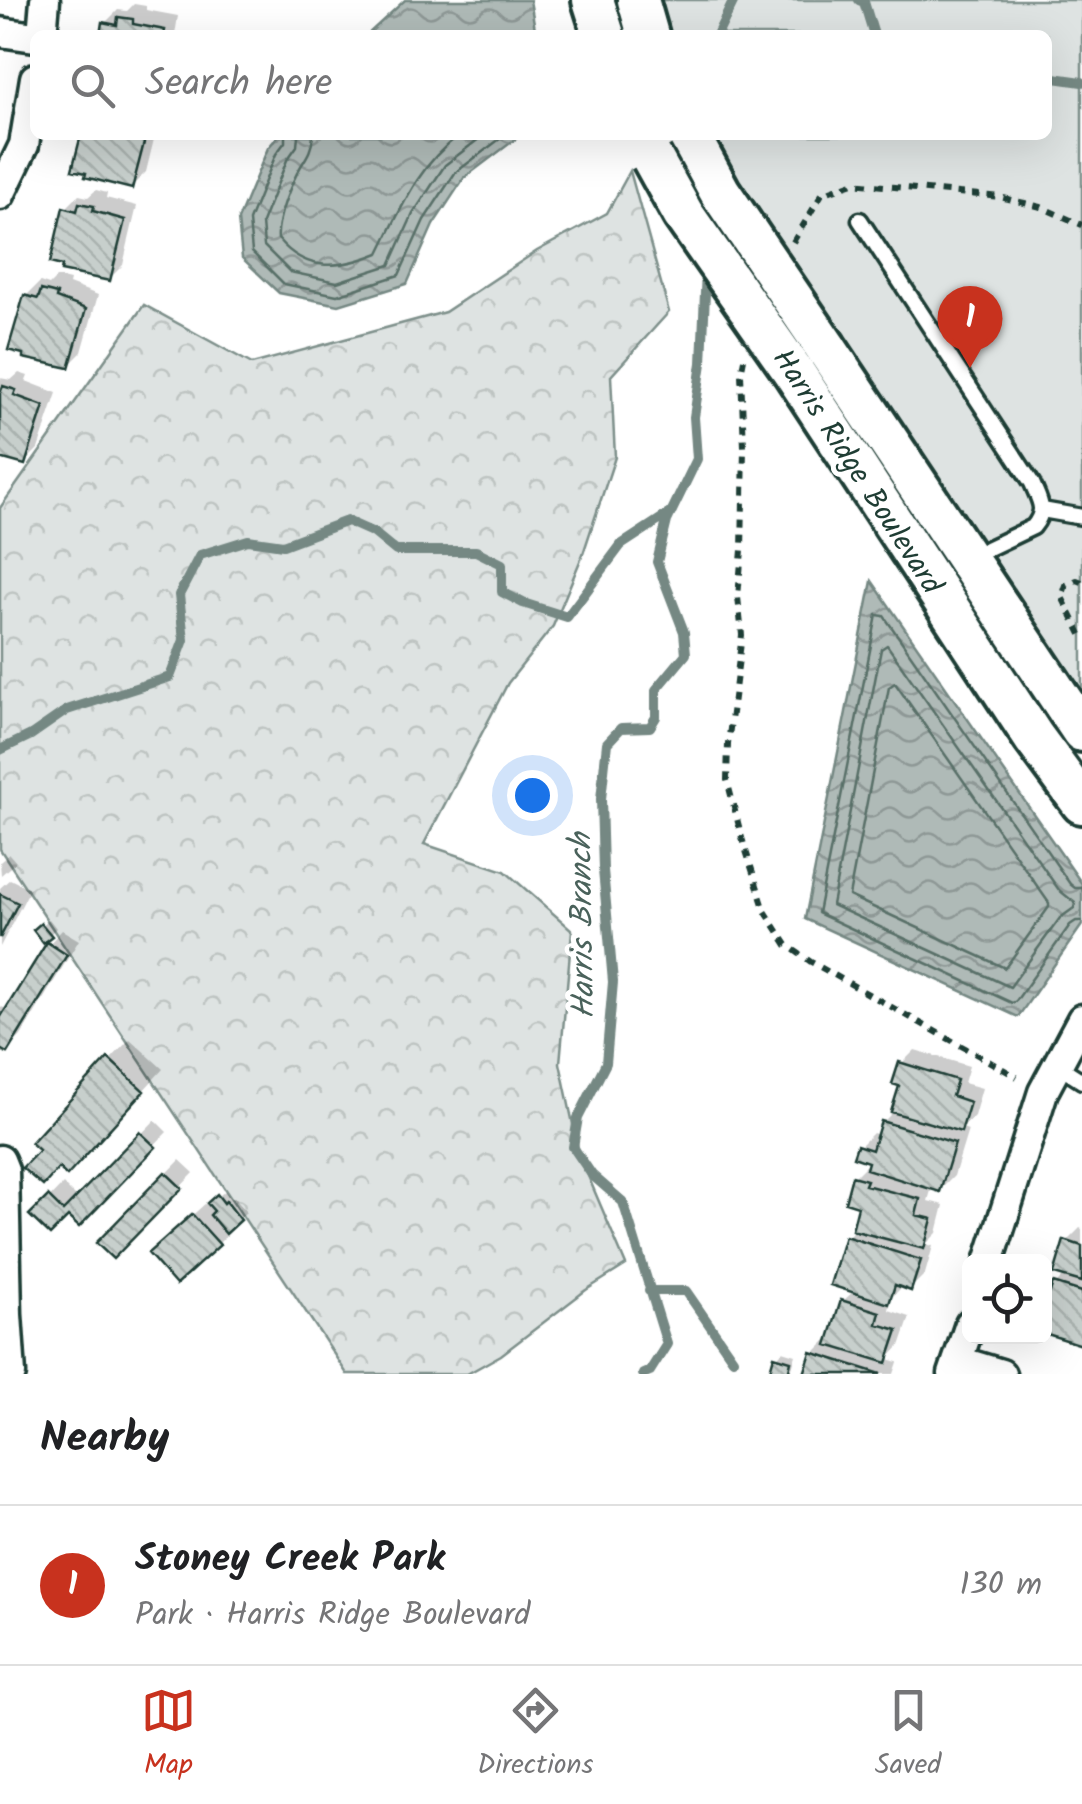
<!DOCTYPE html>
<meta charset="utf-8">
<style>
:root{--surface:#fff;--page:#f2f2f2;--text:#202124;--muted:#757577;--line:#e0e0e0;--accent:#c8321e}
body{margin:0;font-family:Kalam,sans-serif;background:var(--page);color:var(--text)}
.controls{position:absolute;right:30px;bottom:30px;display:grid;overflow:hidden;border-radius:15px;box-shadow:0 10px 40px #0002}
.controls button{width:90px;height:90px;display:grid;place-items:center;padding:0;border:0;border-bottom:2px solid var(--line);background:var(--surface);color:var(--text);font:50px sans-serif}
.you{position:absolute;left:532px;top:795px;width:35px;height:35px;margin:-25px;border:8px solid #fff;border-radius:50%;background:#1a73e8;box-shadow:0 0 0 15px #1a73e833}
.badge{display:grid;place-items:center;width:65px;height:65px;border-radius:50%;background:var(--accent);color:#fff;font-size:32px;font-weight:700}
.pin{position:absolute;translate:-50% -82px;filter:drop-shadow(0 2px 5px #0008)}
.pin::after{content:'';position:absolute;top:52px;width:35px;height:30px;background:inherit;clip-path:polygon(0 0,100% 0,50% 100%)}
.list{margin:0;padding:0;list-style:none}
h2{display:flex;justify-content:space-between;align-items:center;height:130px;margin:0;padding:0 40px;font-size:42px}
h2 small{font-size:32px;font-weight:400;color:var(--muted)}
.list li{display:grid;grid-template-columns:65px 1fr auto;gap:30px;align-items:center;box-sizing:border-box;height:160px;padding:0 40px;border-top:2px solid var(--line)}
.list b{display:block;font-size:38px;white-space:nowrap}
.list p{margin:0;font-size:32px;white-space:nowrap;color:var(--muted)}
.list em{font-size:32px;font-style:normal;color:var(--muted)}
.icon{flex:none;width:55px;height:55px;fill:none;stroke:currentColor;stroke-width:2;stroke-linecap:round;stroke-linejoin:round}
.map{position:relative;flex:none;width:1082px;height:1374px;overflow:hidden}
.search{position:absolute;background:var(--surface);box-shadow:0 10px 40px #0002;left:30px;right:30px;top:30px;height:110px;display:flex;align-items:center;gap:25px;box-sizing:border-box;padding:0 35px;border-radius:15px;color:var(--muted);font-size:38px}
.sheet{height:290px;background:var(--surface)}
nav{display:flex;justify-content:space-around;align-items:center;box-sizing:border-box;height:140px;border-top:2px solid var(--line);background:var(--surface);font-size:28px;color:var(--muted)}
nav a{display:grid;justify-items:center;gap:5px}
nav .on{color:var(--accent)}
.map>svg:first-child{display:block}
.forest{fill:url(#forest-crowns);stroke:#7e908b;stroke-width:2.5}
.park{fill:#dee3e2;stroke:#7e908b;stroke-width:2.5}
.water{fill:url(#water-waves);stroke:#758883;stroke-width:2.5}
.shadow{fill:#0003}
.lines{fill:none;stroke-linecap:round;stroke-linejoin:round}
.shore{stroke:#596f68;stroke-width:2.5}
.stream{stroke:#758883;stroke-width:10}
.building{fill:url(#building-back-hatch);stroke:#1f3d34;stroke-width:2.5}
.lane-casing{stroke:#1f3d34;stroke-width:21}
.street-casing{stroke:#1f3d34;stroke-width:35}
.secondary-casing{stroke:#1f3d34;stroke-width:48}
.path{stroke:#1f3d34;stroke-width:6;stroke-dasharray:8 8;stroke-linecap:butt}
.lane{stroke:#fff;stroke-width:14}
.street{stroke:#fff;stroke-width:28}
.secondary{stroke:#fff;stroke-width:40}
.secondary-bridge-casing{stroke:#1f3d34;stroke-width:48;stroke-linecap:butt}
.secondary-bridge{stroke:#fff;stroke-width:40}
.labels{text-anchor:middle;stroke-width:10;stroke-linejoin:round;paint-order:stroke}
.street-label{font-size:30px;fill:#1f3d34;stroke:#fff}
.water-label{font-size:32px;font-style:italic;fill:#4a625b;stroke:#fff}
</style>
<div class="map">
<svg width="1082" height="1374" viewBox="0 0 1082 1374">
<defs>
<pattern id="forest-crowns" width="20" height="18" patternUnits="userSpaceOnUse" patternTransform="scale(2.5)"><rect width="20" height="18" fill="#dee3e2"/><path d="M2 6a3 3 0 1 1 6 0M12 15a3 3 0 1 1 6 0" fill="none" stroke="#bec4c2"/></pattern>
<pattern id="water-waves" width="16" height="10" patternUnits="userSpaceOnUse" patternTransform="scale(2.5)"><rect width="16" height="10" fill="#afbab7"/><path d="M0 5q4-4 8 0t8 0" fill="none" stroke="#8e9896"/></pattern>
<pattern id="building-back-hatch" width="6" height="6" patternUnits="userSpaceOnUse" patternTransform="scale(2.5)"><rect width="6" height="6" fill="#c7cfcc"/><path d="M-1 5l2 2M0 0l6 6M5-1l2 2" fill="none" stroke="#aab3b0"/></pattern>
</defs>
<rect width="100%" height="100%" fill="#fff"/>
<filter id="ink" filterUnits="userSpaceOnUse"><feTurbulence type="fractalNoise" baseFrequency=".01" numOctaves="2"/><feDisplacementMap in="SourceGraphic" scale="20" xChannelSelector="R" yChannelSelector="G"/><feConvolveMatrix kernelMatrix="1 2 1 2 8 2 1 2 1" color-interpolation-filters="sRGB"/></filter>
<g filter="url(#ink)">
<path class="forest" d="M630,171L669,312L611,376L615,457L583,554L553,626L508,683L424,844L505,871L572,930L560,1063L580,1157L626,1265L586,1290L501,1355L467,1374H347L0,849V508L144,305L252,364L445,312L537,251L607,213Z"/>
<path class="park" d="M656,0H1082V699L740,187L708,135H1047V35H667Z"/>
<path class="water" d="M405,0H530L536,35H367Z
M279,135H521L464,178L433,225L407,284L339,305L279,293L242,258L238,220L268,148Z
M872,581L1082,884V925L1018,1017L805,919Z"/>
<path class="shadow" d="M134,4L146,6V10L178,16L175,35H103L104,24L118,10L127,11Z
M84,135H155L146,172L132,186Z
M96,190L107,193L106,198L137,206L123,265L109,279L65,209L79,195L88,197Z
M57,277L70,280L69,284L98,295L82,352L68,366L26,296L40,282L49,285Z
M19,373L28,376L26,381L57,393L38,449L24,463L0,455V378L11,380Z
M9,854L16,862L1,875L0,862Z
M10,879L30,889L0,947V888Z
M49,919L56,928L44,940L36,931Z
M62,930L79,940L21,1036L7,1050L0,1046V1006L8,1010L49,944Z
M130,1039L163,1069L87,1152L110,1060Z
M915,1050L969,1066L964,1083L982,1088L974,1116L962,1128L968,1130L954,1176L940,1190L932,1187L928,1201L944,1205L937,1233L926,1244L933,1246L925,1274L911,1288L903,1286L891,1298L889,1310L910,1317L900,1346L888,1359L898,1362L894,1374H807L813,1354L827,1340L831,1341L843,1301L855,1290L847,1237L854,1230L861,1204L854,1177L871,1160L859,1147L873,1133L879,1135L883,1122L894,1111L902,1084L901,1064Z
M155,1120L167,1132L78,1223L68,1213L33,1215L63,1184L78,1199Z
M180,1160L194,1173L113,1256L99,1243Z
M225,1191L232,1199L234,1197L246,1212L230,1227L232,1230L218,1244L165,1240L207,1202L209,1204Z
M1080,1228L1082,1229V1342L1055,1285L1065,1275L1066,1242Z
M783,1351L796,1355L790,1374H772L776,1358Z"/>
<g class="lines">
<path class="shore" d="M285,135V142L276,154L249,221L252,252L284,284L337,295L399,275L424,220L455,173L505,135
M298,135L297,146L287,160L262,223L264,246L290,272L337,282L390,265L413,214L445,165L484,135
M313,135C312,149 308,155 301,166C291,183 276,220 278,239C307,274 341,268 379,253C402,207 417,167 459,135
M887,645L1059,890L1075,903L1074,908L1060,918L1010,987L832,905L881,649Z
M895,683L1049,903V907L1005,968L849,896L889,687Z
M1082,888H1075L1070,884L884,616L877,615L818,913L1012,1003L1016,1001L1070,925L1076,921H1082"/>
<path class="stream" d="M859,0L864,2L874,35
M717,35L734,0
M1047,77L1082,82
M0,750L31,735L67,710L170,677L184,640L179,595L200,555L248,540L283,545L347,521L374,533L396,551H476L502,564V592L523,603L567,617L621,545L670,513
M649,1291H686L733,1359
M643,1374L650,1371L667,1344L623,1202L592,1175L573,1147L578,1118L606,1063L613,982L603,870L601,799L607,743L621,728L650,727L656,717V690L686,654L684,632L657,562L667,521L697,459L694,417L702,363L706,269"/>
</g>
<path class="building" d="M118,17L133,19V24L165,30L164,35H100L102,22L117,25Z
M81,135H146L132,189L85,177L86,173L72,170Z
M79,203L94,206L93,211L125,220L110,281L61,271L62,266L50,263L63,207L77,211Z
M41,290L57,294L56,298L86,309L69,368L23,358V354L8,350L24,295L38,299Z
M3,386L16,390L14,395L44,406L25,465L0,458V393Z
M0,894L18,903L0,938Z
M41,923L52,936L43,943L33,930Z
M47,942L67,955L7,1053L0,1049V1018Z
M108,1058L144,1091L67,1176L59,1168L43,1186L22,1168L39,1150L31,1143Z
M899,1062L957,1080L952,1096L970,1102L961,1132L891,1112L899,1086L892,1084Z
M881,1121L955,1143L940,1192L866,1169L868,1162L853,1157L857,1145L872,1150Z
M140,1132L156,1147L79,1227L68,1217L50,1235L29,1215L48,1196L63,1211Z
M165,1172L182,1188L113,1259L96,1243Z
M852,1176L867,1180L865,1185L920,1199L916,1215L932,1219L924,1249L852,1230L858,1206L845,1202Z
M217,1194L224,1203L226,1201L241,1220L226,1234L210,1215L214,1211L207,1203Z
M192,1214L220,1245L176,1285L148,1253Z
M845,1236L921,1260L911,1291L895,1285L889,1304L830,1285Z
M1064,1240L1082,1246V1282L1054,1274Z
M1053,1283L1082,1292V1345L1044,1333V1309Z
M841,1300L880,1312L877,1324L898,1330L887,1363L827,1345Z
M811,1352L881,1374H804Z
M774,1356L791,1361L788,1374H769Z"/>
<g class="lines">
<defs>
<path id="lane" d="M860,220L1032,483C1040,502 1047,510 1033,527L972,556
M1042,510L1082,517
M1057,1065L1082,1081"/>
<path id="street" d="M0,32L35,37
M42,35L45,0
M0,195L24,145L35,78
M0,1160L4,1170L7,1315L11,1374
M989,1262L1043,1092L1082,1019
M958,1361L1001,1374
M953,1374L970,1324"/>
<path id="secondary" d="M593,0L604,35
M638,0L648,35
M826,348L1082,731
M793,371L1034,738L1082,803"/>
</defs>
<use href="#lane" class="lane-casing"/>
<use href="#street" class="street-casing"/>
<use href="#secondary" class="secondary-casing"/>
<path class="path" d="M793,242L822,194L853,183L1000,197L1041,207L1082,225
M744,359L741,374L744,447L742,550L738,597L742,635L728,744L727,780L742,838L765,911L787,945L811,962L1017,1077
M1082,582L1077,580L1066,585L1062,597L1082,636"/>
<use href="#lane" class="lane"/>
<use href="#street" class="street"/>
<use href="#secondary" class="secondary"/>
<defs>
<path id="secondary-bridge" d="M689,135L720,192L826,348
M652,158L683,214L793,371"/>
</defs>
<use href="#secondary-bridge" class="secondary-bridge-casing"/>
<use href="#secondary-bridge" class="secondary-bridge"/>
</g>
</g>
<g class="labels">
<g class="street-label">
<text transform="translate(858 471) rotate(57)" y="10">Harris Ridge Boulevard</text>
</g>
<g class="water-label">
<text transform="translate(581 926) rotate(-91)" y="11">Harris Branch</text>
</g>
</g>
</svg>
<div class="controls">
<button><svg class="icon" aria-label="locate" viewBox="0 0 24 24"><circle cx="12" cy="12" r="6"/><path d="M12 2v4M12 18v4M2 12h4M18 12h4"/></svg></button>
</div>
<div class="you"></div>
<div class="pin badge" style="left:970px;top:368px">1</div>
<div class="search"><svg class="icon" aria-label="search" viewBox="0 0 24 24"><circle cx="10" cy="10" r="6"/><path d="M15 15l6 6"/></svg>Search here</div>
</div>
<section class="sheet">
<h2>Nearby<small></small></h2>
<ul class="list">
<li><span class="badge">1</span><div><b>Stoney Creek Park</b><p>Park · Harris Ridge Boulevard</p></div><em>130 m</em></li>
</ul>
</section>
<nav>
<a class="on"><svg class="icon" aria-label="map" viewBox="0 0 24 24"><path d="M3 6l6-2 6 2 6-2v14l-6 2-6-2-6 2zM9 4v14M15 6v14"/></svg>Map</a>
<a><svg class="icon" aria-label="directions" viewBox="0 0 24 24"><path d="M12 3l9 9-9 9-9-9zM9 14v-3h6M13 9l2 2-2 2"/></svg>Directions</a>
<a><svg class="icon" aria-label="saved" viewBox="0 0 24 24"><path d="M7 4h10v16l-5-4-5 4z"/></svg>Saved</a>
</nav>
